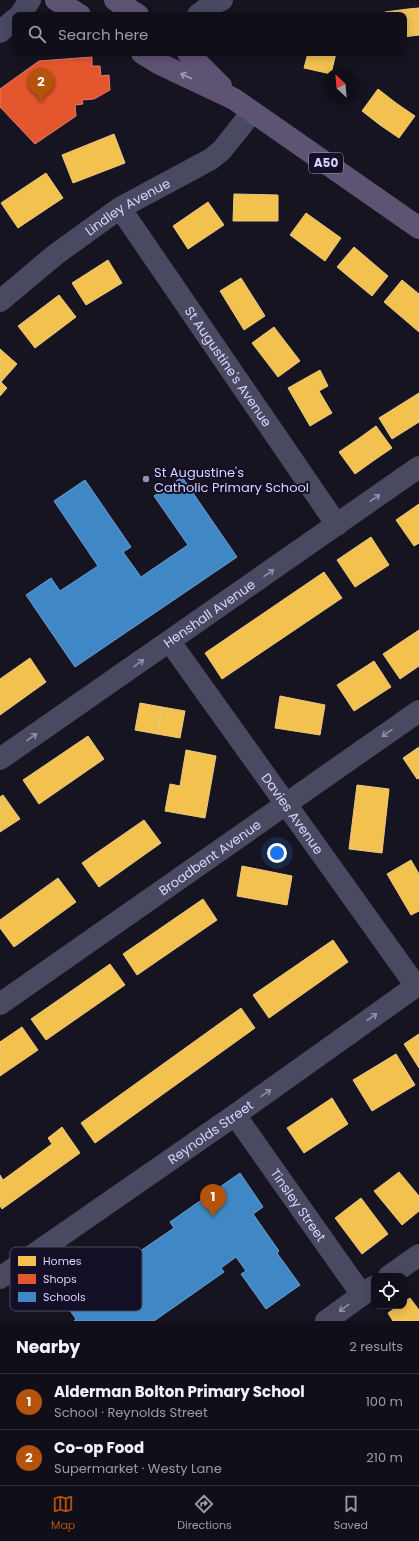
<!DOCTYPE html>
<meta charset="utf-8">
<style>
:root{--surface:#100f19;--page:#1e1d26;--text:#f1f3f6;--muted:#9c9ca2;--line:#302f38;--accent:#b45309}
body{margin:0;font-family:Poppins,sans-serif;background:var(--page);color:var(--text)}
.controls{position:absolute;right:12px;bottom:12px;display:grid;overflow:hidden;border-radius:8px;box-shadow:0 2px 10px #0003}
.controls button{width:36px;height:36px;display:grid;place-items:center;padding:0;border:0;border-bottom:1px solid var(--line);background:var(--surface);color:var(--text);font:20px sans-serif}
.compass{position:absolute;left:323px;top:68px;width:36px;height:36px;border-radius:50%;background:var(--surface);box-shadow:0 2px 10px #0003;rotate:334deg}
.you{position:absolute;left:277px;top:853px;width:14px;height:14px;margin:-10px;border:3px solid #fff;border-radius:50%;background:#1a73e8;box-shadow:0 0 0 6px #1a73e833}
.badge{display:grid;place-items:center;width:26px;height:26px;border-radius:50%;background:var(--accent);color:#fff;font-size:13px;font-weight:700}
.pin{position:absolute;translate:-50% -33px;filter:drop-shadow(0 1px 2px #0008)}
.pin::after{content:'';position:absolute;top:21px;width:14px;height:12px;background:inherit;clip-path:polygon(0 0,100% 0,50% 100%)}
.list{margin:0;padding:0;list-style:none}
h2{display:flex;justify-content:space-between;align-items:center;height:52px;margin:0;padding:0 16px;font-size:17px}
h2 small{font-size:13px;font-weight:400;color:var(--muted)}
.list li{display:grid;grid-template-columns:26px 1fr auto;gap:12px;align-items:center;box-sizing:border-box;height:56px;padding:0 16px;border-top:1px solid var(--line)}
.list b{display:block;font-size:15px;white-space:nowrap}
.list p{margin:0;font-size:13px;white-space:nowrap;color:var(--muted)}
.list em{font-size:13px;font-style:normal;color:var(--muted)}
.icon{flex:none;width:22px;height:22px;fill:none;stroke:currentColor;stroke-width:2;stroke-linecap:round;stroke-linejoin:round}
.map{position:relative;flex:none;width:419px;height:1321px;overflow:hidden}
.search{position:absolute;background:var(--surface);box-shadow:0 2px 10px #0003;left:12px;right:12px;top:12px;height:44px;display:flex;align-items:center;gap:10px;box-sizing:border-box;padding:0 14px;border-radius:8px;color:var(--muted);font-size:15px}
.sheet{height:164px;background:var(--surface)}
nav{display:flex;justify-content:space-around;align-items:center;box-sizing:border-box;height:56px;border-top:1px solid var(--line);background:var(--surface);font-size:11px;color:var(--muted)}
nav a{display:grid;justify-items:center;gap:2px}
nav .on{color:var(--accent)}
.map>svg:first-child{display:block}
.homes{fill:#f2c14e;stroke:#eac783}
.shops{fill:#e4572e;stroke:#e17c6d}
.schools{fill:#3f88c5;stroke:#6d9fd6}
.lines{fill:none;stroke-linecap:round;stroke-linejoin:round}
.minor{stroke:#4a4962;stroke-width:22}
.primary{stroke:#5e5373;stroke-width:22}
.oneway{stroke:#a29ac0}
.oneway2{stroke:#928eb0}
.poi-dot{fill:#9591b1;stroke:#130f26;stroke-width:1.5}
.labels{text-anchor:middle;stroke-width:4;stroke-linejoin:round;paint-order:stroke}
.shield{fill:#130f26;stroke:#9e99be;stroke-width:1}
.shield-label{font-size:12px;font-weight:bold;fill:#d9d4ff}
.street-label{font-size:13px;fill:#d9d4ff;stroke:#130f26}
.poi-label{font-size:13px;fill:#d9d4ff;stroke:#130f26;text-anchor:start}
.key{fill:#130f26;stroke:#4e4a67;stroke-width:1}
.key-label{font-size:11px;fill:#d9d4ff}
</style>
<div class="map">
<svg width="419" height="1321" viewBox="0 0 419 1321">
<rect width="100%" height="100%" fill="#161421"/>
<path class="homes" d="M419,8V35L411,36L408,9Z
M408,9L411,36L404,37V15H385V12Z
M308,53H336L331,74L304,68Z
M378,89L396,103L380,125L362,111Z
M396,103L415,116L399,138L380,125Z
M114,134L125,163L73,183L62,155Z
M46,173L63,198L18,228L1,203Z
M234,194L278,195V221H233Z
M208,202L224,225L188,249L173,226Z
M306,213L341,238L325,261L290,235Z
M354,247L388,276L372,296L337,267Z
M108,260L122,283L86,305L72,283Z
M241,278L265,316L244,330L220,291Z
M402,280L419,294V332L384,302Z
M59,295L76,317L35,348L18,326Z
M274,327L300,361L278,377L252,343Z
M0,349L17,364L1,382L7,388L0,396Z
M320,370L328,386L319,391L332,413L310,426L288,388Z
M419,393V422L392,439L379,418Z
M376,426L392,448L373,461L358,439Z
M358,439L373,461L355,474L339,452Z
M419,504V543L414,546L396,520Z
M371,537L389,565L355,587L337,560Z
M324,572L342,598L222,679L205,653Z
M419,630V666L400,679L383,654Z
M30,658L46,682L0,715V679Z
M374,661L391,687L354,711L337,685Z
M280,696L325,705L320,735L275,728Z
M140,703L162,707L157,734L135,730Z
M162,707L185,711L180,738L157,734Z
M88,736L104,759L39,804L23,780Z
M419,747V778L417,779L403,758Z
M186,750L216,756L205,818L165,811L170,784L180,786Z
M357,785L389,789L382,853L349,849Z
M3,795L20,819L0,832V797Z
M144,820L161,843L99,887L82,863Z
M411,860L419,874V911L411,915L387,874Z
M242,866L292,876L287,905L237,896Z
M58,878L76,902L14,947L0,928V920Z
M203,899L217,920L137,975L123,954Z
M333,940L348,962L269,1018L253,995Z
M110,964L125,985L46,1040L31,1019Z
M241,1008L255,1028L95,1143L81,1123Z
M22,1027L38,1050L0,1076V1042Z
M419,1034V1068L404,1044Z
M396,1054L415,1085L372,1111L353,1080Z
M332,1098L348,1124L304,1153L287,1128Z
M62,1127L80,1153L2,1209L0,1206V1175L3,1180L52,1144L48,1138Z
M399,1172L419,1196V1211L402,1225L374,1191Z
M361,1198L388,1234L362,1254L335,1218Z
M410,1298L419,1310V1321H393L388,1313L398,1306H404V1302Z"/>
<path class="shops" d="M92,57V66H100L101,76L109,75L110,90L94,99L82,100L83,104L75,105L76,116L35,144L0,107V89L39,61Z"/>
<path class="schools" d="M182,477L237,557L75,667L26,595L51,578L60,591L98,566L54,501L85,480L131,547L123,552L141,577L188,545L154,496Z
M240,1173L263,1207L253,1214L279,1251L277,1253L300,1285L266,1309L241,1274L246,1271L236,1257L221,1268L224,1272L154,1321H74L76,1319L62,1299L124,1256L127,1260L174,1228L170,1222Z"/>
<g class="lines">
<g class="minor">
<path d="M20,15L30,0"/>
<path d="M198,15L212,4L222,0"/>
<path d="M0,32L15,19"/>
<path id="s1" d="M120,208L337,525"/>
<path id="s2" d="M0,301L55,255L120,208L211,159L222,150L252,112"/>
<path id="s3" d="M170,642L416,986"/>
<path id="s4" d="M0,759L419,467"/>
<path id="s5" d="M0,1004L419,711"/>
<path id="s6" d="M235,1115L362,1295"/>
<path d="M389,1276L419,1255"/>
<path id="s7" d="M0,1278L235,1115L419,984"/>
<path d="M326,1321L373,1287"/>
</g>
<path class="primary" d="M56,0L80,15
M115,0L138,15
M142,53L160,64L234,99L419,228
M188,53L221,86"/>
</g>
<defs><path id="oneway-shaft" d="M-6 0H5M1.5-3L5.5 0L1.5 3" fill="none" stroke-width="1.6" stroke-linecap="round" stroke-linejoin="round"/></defs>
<use class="oneway" href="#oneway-shaft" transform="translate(186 76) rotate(-156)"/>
<g class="oneway2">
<use href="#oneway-shaft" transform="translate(375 498) rotate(-35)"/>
<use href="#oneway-shaft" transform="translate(269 573) rotate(-35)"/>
<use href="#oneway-shaft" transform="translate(139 663) rotate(-35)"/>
<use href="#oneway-shaft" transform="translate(387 733) rotate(145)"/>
<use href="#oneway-shaft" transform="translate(32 737) rotate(-35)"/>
<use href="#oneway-shaft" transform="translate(372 1017) rotate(-35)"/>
<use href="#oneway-shaft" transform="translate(266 1093) rotate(-35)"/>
<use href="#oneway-shaft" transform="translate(344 1308) rotate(144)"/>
</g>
<circle class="poi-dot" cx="146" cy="479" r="4"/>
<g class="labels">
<rect class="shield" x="309" y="153" width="34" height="20" rx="3"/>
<g class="shield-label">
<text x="326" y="167">A50</text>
</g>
<g class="street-label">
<text dy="5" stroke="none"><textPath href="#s2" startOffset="159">Lindley Avenue</textPath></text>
<text dy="5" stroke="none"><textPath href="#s1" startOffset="192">St Augustine's Avenue</textPath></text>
<text dy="5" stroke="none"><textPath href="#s4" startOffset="255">Henshall Avenue</textPath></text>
<text dy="5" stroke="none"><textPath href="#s3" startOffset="211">Davies Avenue</textPath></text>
<text dy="5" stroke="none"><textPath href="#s5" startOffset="256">Broadbent Avenue</textPath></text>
<text dy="5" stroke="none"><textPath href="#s7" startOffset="256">Reynolds Street</textPath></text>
<text dy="5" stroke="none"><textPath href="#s6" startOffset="110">Tinsley Street</textPath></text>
</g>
<g class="poi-label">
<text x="154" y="477">St Augustine's<tspan x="154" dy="15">Catholic Primary School</tspan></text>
</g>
</g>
<rect x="10" y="1247" width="132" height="64" rx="6" class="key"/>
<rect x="18" y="1256" width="18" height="10" fill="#f2c14e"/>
<rect x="18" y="1274" width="18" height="10" fill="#e4572e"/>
<rect x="18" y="1292" width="18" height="10" fill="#3f88c5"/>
<g class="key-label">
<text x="43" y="1265">Homes</text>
<text x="43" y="1283">Shops</text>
<text x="43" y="1301">Schools</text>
</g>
</svg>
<div class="controls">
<button><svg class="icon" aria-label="locate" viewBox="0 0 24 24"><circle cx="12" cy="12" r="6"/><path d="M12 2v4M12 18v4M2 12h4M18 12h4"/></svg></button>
</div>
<svg class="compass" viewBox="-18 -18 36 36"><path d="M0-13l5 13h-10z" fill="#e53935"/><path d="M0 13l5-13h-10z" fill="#9c9ca2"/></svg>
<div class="you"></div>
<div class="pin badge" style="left:213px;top:1217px">1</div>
<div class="pin badge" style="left:41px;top:102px">2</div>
<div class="search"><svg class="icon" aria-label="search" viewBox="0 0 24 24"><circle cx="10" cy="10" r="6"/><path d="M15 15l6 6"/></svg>Search here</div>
</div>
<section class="sheet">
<h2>Nearby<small>2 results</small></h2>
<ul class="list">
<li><span class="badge">1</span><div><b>Alderman Bolton Primary School</b><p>School · Reynolds Street</p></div><em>100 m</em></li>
<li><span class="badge">2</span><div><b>Co-op Food</b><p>Supermarket · Westy Lane</p></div><em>210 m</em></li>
</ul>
</section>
<nav>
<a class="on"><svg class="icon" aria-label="map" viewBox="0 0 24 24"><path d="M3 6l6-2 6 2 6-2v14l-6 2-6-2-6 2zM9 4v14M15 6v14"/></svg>Map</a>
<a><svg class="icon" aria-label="directions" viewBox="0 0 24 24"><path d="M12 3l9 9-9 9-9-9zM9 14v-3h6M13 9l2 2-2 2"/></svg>Directions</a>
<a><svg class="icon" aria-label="saved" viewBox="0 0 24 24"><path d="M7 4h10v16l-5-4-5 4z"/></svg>Saved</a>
</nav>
